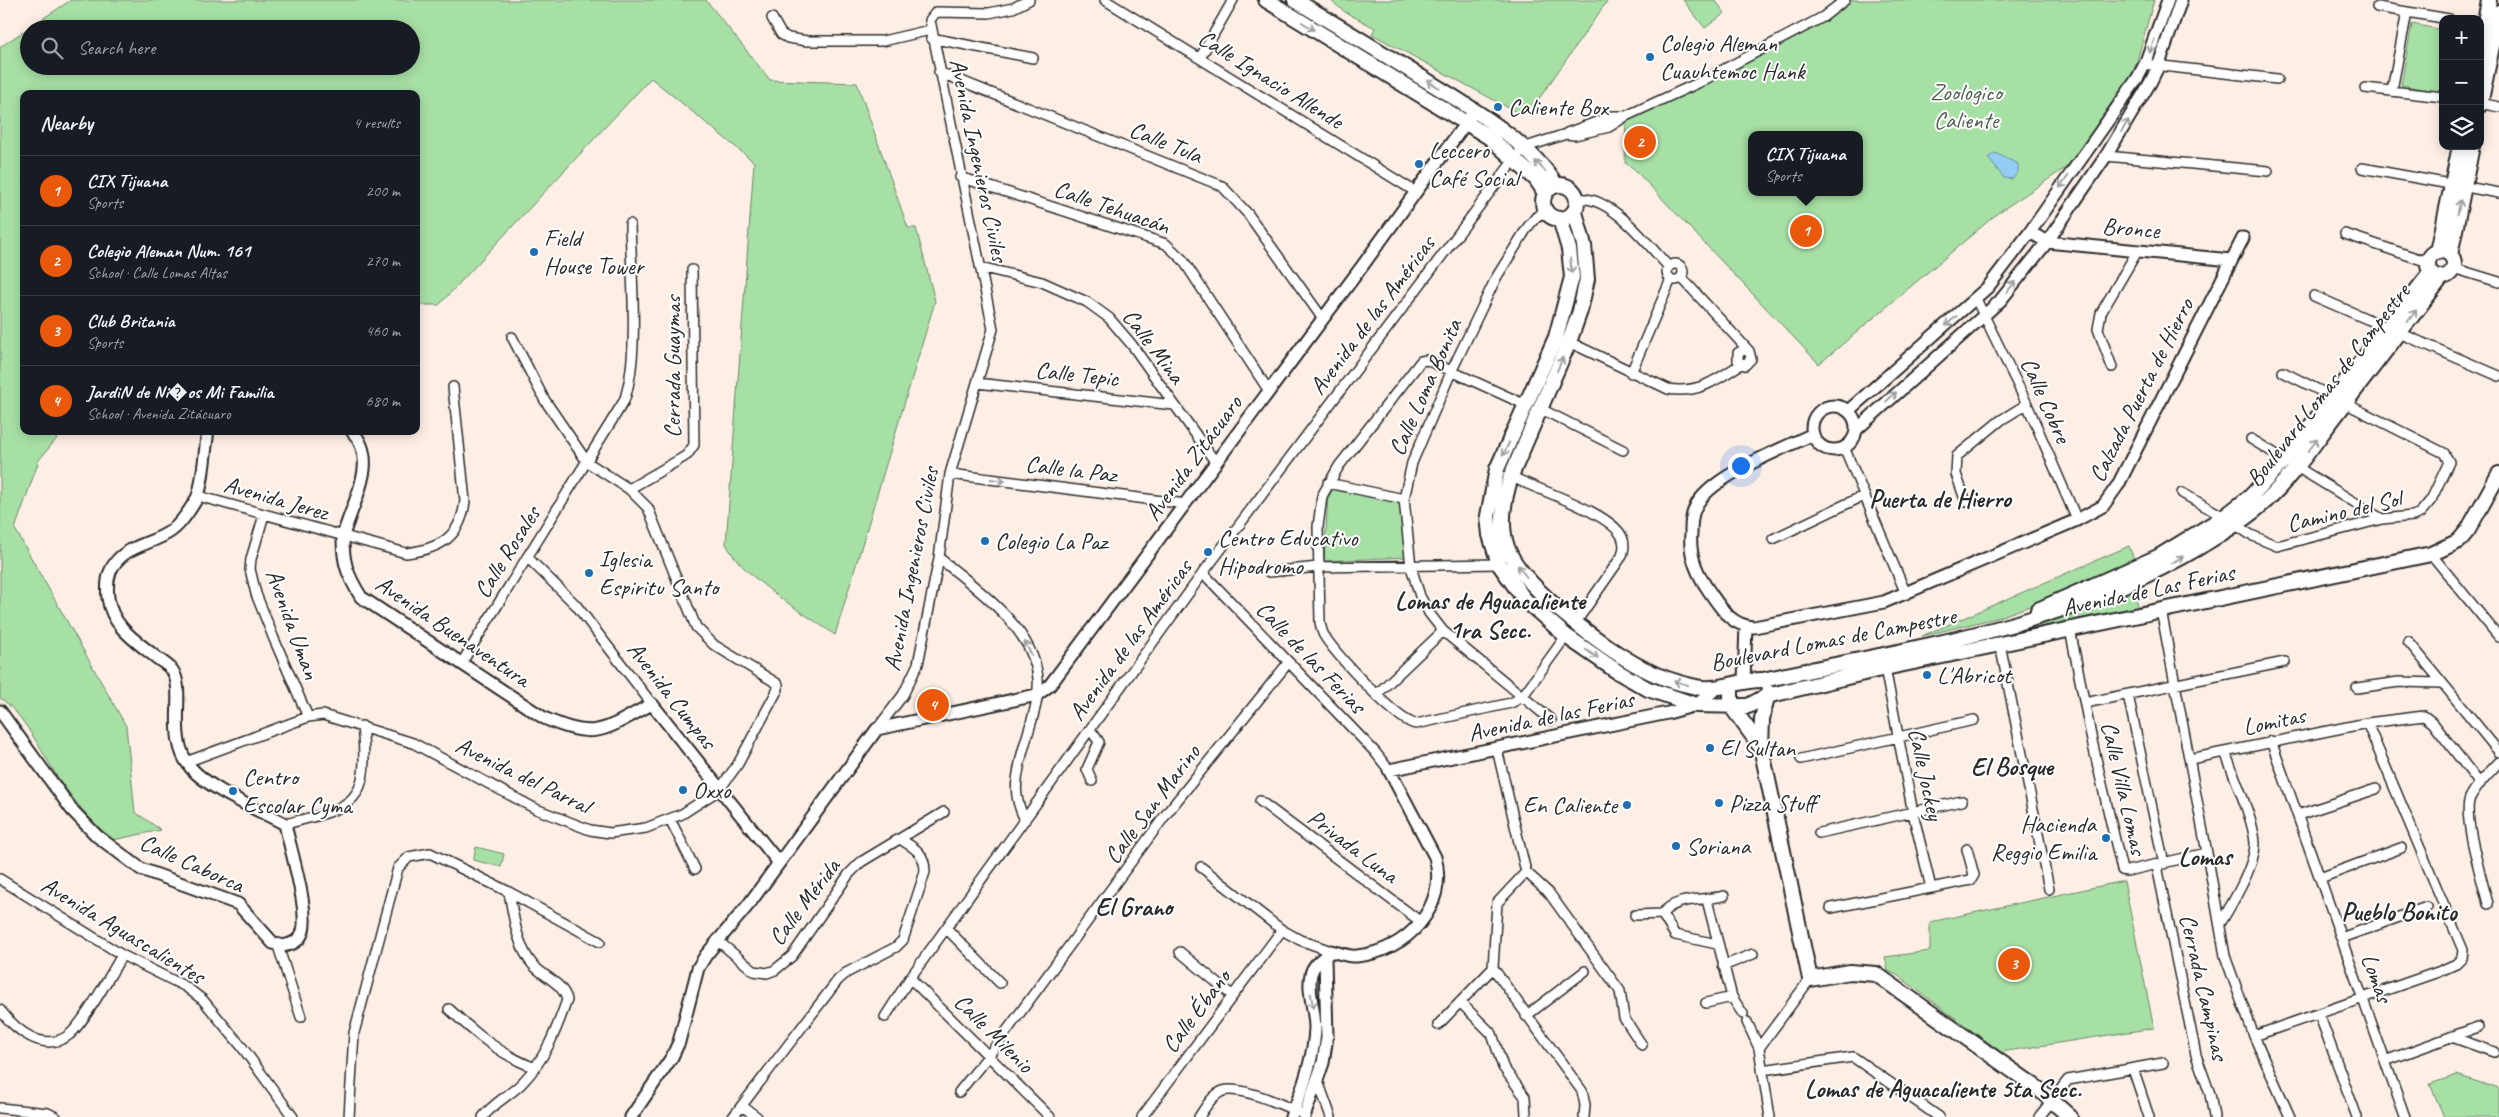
<!DOCTYPE html>
<meta charset="utf-8">
<style>
:root{--surface:#171b24;--page:#20242c;--text:#f1f3f6;--muted:#9ea1a6;--line:#363941;--accent:#ea580c}
body{margin:0;font-family:Caveat,sans-serif;background:var(--page);color:var(--text)}
.controls{position:absolute;right:15px;top:15px;display:grid;overflow:hidden;border-radius:10px;box-shadow:0 2px 12px #0003}
.controls button{width:45px;height:45px;display:grid;place-items:center;padding:0;border:0;border-bottom:1px solid var(--line);background:var(--surface);color:var(--text);font:25px sans-serif}
.you{position:absolute;left:1740px;top:465px;width:18px;height:18px;margin:-12px;border:4px solid #fff;border-radius:50%;background:#1a73e8;box-shadow:0 0 0 8px #1a73e833}
.badge{display:grid;place-items:center;width:32px;height:32px;border-radius:50%;background:var(--accent);color:#fff;font-size:16px;font-weight:700}
.pin{position:absolute;translate:-50% -50%;border:2px solid #fff;box-shadow:0 1px 5px #0006}
.popup{position:absolute;left:1748px;top:131px;width:115px;height:65px;box-sizing:border-box;display:grid;place-content:center;border-radius:10px;background:var(--surface);filter:drop-shadow(0 1px 4px #0005);font-size:16px;white-space:nowrap;color:var(--muted)}
.popup b{font-size:19px;color:var(--text)}
.popup::after{content:'';position:absolute;left:50%;top:100%;margin-left:-10px;border:10px solid transparent;border-top-color:var(--surface)}
.list{margin:0;padding:0;list-style:none}
h2{display:flex;justify-content:space-between;align-items:center;height:65px;margin:0;padding:0 20px;font-size:21px}
h2 small{font-size:16px;font-weight:400;color:var(--muted)}
.list li{display:grid;grid-template-columns:32px 1fr auto;gap:15px;align-items:center;box-sizing:border-box;height:70px;padding:0 20px;border-top:1px solid var(--line)}
.list b{display:block;font-size:19px;white-space:nowrap}
.list p{margin:0;font-size:16px;white-space:nowrap;color:var(--muted)}
.list em{font-size:16px;font-style:normal;color:var(--muted)}
.icon{flex:none;width:28px;height:28px;fill:none;stroke:currentColor;stroke-width:2;stroke-linecap:round;stroke-linejoin:round}
.map{position:relative;flex:none;width:2499px;height:1117px;overflow:hidden}
.search{position:absolute;background:var(--surface);box-shadow:0 2px 12px #0003;left:20px;top:20px;width:400px;height:55px;display:flex;align-items:center;gap:12px;box-sizing:border-box;padding:0 18px;border-radius:28px;color:var(--muted);font-size:19px}
.panel{position:absolute;background:var(--surface);box-shadow:0 2px 12px #0003;left:20px;top:90px;width:400px;height:345px;border-radius:10px}
.map>svg:first-child{display:block}
.green{fill:#a7e0a5;stroke:#698668;fill-rule:evenodd}
.water{fill:#94cdf4;stroke:#6a8ca4}
.lines{fill:none;stroke-linecap:round;stroke-linejoin:round}
.minor-casing{stroke:#2b2b2b;stroke-width:12}
.tertiary-casing{stroke:#2b2b2b;stroke-width:15}
.secondary-casing{stroke:#2b2b2b;stroke-width:18}
.minor{stroke:#fff;stroke-width:9}
.tertiary{stroke:#fff;stroke-width:11}
.secondary{stroke:#fff;stroke-width:14}
.oneway{stroke:#a0a0a0}
.poi-dot{fill:#1f6fb2;stroke:#fff;stroke-width:2}
.labels{text-anchor:middle;stroke-width:4;stroke-linejoin:round;paint-order:stroke}
.poi-label{font-size:24px;fill:#2b2b2b;stroke:#fff;text-anchor:start}
.street-label{font-size:24px;fill:#2b2b2b;stroke:#fff}
.park-label{font-size:24px;fill:#506150;stroke:#fff}
.neighbourhood-label{font-size:25px;font-weight:bold;fill:#2b2b2b;stroke:#fff}
</style>
<div class="map">
<svg width="2499" height="1117" viewBox="0 0 2499 1117">
<rect width="100%" height="100%" fill="#feefe6"/>
<filter id="ink" filterUnits="userSpaceOnUse"><feTurbulence type="fractalNoise" baseFrequency=".02" numOctaves="2"/><feDisplacementMap in="SourceGraphic" scale="10" xChannelSelector="R" yChannelSelector="G"/><feConvolveMatrix kernelMatrix="1 2 1 2 8 2 1 2 1" color-interpolation-filters="sRGB"/></filter>
<g filter="url(#ink)">
<path class="green" d="M71,0H706L770,80L857,83L908,228H916L935,301L835,635C803,612 744,579 726,544L754,162L651,78L439,305H416V94H24V431H63L39,460L15,529L126,726L135,812L161,830L113,840C91,822 73,800 57,776C42,753 23,713 0,698V47ZM29,29H411V66H29Z
M1330,0H1608L1529,113L1516,112L1372,34L1375,28L1345,12Z
M1683,0H1715L1725,13L1705,28Z
M1845,0H2154L2134,71L2067,167L1999,212L1819,364L1633,168L1625,163L1626,115L1653,106ZM1752,135H1860V192H1752Z
M2412,24L2443,30V93L2401,85Z
M1333,489L1403,502L1407,557L1324,561L1328,498Z
M2129,546L2135,562L2047,600L1996,618L1922,636Z
M2134,590L2139,609L2012,634Z
M476,847L504,854L501,867L473,860Z
M2124,881L2154,1028L2001,1052L1897,975L1888,971L1885,957L1930,951V922Z
M2457,1075L2499,1089V1117H2444L2430,1084Z"/>
<path class="water" d="M1995,153L2018,164V172L2012,179L2004,178L1988,158Z"/>
<g class="lines">
<defs>
<path id="minor" d="M1105,0L1416,192
M2377,7L2449,19
M772,18L781,34L788,38L807,41H883L930,30
M931,38L1033,58
M1200,58L1233,0
M2145,64L2277,79
M939,72L1222,186L1248,214L1323,319
M2365,88L2443,97
M2392,90L2407,12
M2480,103L2499,107
M1567,133L1613,116H1626
M2106,156L2268,171
M2362,168L2499,193
M960,177L1166,244L1183,260L1269,391
M1578,199C1610,194 1648,245 1669,267
M1546,211L1536,217L1527,228L1496,278L1452,370L1412,463L1404,499L1411,567L1420,596L1429,613L1443,631L1551,720
M2345,234L2428,262
M1667 272a8 8 0 1 1 16 0a8 8 0 1 1-16 0Z
M980,267L1042,282L1087,302L1109,318L1132,345L1216,463
M2453,268L2499,282
M1681,277L1749,351L1751,359L1745,365L1738,361V353L1745,349
M2314,296L2499,376
M1976,299L2027,404L2077,520
M1569,342L1668,389C1698,394 1717,380 1741,364
M2112,367L2098,329L2101,313L2138,250
M1631,373L1671,279
M977,383L1174,405
M1526,405L1427,360L1421,361L1339,466L1322,496L1318,527L1320,622C1321,628 1322,633 1325,637C1337,655 1397,722 1416,724L1511,703L1522,697L1566,636
M1541,409L1623,450
M2251,439L2382,519
M1844,447L1906,594
M950,474L1186,504
M1508,475C1534,489 1611,512 1622,537C1625,544 1624,549 1622,556L1576,622
M1328,483L1404,499
M629,489L679,460L687,455L694,445L692,270
M2182,493L2224,517L2251,535L2277,546L2382,519L2413,516L2420,513L2431,500L2449,462L2444,453L2283,372
M198,496L406,553C440,549 461,537 465,501L453,387
M1966,502L1956,474L1957,456L2001,420L2027,404
M264,515L251,559L250,569L256,594L274,639L308,717
M1773,539L1863,496
M2431,554L2499,637
M527,557L576,605L652,704
M939,558C976,588 1034,628 1038,679C1040,703 1028,730 1022,754C1016,781 1012,794 1025,820
M1269,572L1318,567L1499,564
M1203,573L1375,752L1389,770
M2161,610L2207,853L2225,956L2254,1036L2290,1117
M2070,629L2092,741L2122,870L2127,871L2207,853
M2408,641L2499,752
M2000,644L2049,889
M461,664L624,401C640,356 631,273 630,224
M1885,668L1913,813L1931,888
M2357,688L2399,682L2441,683
M1376,695L1443,631
M2128,695L2164,864
M2085,703L2285,662
M877,729L903,695L918,664L939,558L950,474L993,329L930,20L936,12L989,13L1013,8L1029,0
M1090,729L1099,742L1087,769L1092,781
M2271,741L2405,1117
M1497,749L1526,872
M1801,759L1974,720
M2190,759L2367,723L2424,716L2433,723L2480,784
M186,762L308,717L323,715L413,743L536,809L590,830L610,833L646,828L682,814L719,790L738,764L778,689V684L714,645L696,627L648,508L629,489L587,462L544,399L512,337
M1260,801L1421,922
M2298,815L2376,789
M670,819L695,869
M285,824C356,807 370,803 362,726
M1819,833L1962,801
M2157,866L2196,1055L2210,1094L2214,1117
M1201,867L1282,930L1300,940L1331,951
M1526,872L1549,893L1620,991L1624,1018L1642,1045
M2320,878L2401,848
M0,879L122,955L186,987L203,1000L242,1047L293,1117
M1707,900L1732,997L1743,1014
M2488,904C2483,883 2462,816 2470,798C2476,785 2489,773 2499,762
M1831,908L1971,880L1974,875L1967,849
M1662,914L1675,935L1717,944
M1635,915L1662,914C1676,896 1704,901 1724,896
M2220,924C2232,904 2255,866 2255,843C2254,821 2233,774 2225,752
M946,928L1000,983
M2341,938L2427,907
M717,940L754,971L767,973L775,970L792,956L849,874L861,862L944,812
M278,946L301,1017
M1180,952L1233,996
M1723,966L1753,954
M1493,968L1582,1091L1585,1105L1584,1117
M910,978L1050,1117
M1460,1002L1492,1034L1503,1067L1525,1097L1526,1115
M1706,1003L1732,997
M449,1009C476,1034 501,1055 535,1068
M0,1010C15,1029 43,1054 69,1035C84,1023 111,974 122,955
M2319,1014L2357,1117
M1526,1016L1585,971
M885,1017L910,978L1203,573L1523,148L1566,134L1575,135L1609,127L1626,116L1698,83L1823,17L1845,0
M1747,1022L1759,1048L1770,1117
M1438,1025L1493,968L1497,903L1526,872
M2254,1036L2438,972L2456,964L2462,958L2463,950L2367,723
M2452,1037L2494,1052
M1759,1048L1810,979
M2385,1061L2478,1027
M2133,1069L2149,1117
M1762,1070L1853,1057L1939,1117
M1318,1081L1331,1117
M959,1092L989,1055L1167,813L1288,663
M742,1106L757,1117
M0,1108L48,1113L56,1117
M349,1117L354,1033L398,868L409,857L430,853L509,892L600,942
M483,1117C493,1103 509,1096 521,1084C545,1060 556,1031 567,1000C563,983 544,977 533,965C517,947 513,914 509,892
M733,1117L838,980L846,973L896,947L903,940L925,872C925,853 915,848 900,839
M1142,1117L1282,930
M1199,1117C1205,1108 1212,1095 1223,1091C1240,1086 1281,1104 1298,1112
M2039,1117L2068,1080L2163,1063"/>
<path id="tertiary" d="M2030,232L2047,242L2231,260
M1812 428a22 22 0 1 1 44 0a22 22 0 1 1-44 0Z
M1848,411L1988,287L2030,232L2137,79L2145,64L2168,0
M1856,430L2000,301L2047,242L2106,156L2150,83L2158,67L2181,0
M352,431C377,458 358,492 348,521C346,527 343,533 343,539C343,564 348,576 361,597L544,718C597,742 605,729 652,704L779,863
M1813,434C1783,449 1708,477 1695,508C1691,516 1691,525 1691,534C1689,554 1697,574 1709,591C1721,608 1731,626 1754,627L1884,602L2077,520L2103,506L2118,485L2243,238
M1744,681L1746,626
M0,711L72,810L97,836L141,869L238,904L273,943L282,946C291,945 300,941 303,931C309,909 290,848 285,824C259,810 209,789 191,768C165,738 187,691 172,670C168,665 161,661 157,658C136,641 112,627 108,598C107,589 107,580 110,572C121,545 150,546 171,531C182,523 190,510 197,498C203,487 205,447 208,431
M631,1117L672,1057L679,1042L698,968L706,955L749,904L877,729L1037,695L1050,685L1363,265L1470,117
M1291,1117C1303,1089 1314,1058 1315,1028C1315,1010 1307,991 1311,974C1314,962 1324,959 1331,951C1339,953 1349,957 1357,956C1406,952 1449,906 1435,857L1389,770L1668,713L1696,705L1716,689
M1304,1117L1323,1063L1327,1037L1325,959"/>
<path id="secondary" d="M1266,0L1489,137L1536,179L1545,193
M1295,0C1336,25 1376,49 1416,74C1461,102 1528,139 1556,185
M2480,47L2489,0
M2480,105L2499,12
M1543 202a17 17 0 1 1 34 0a17 17 0 1 1-34 0Z
M1575,212L1584,245L1587,279L1580,311L1569,342L1511,476C1504,500 1499,523 1507,547C1520,586 1605,649 1642,668C1659,677 1677,683 1696,687C1720,692 1740,679 1763,680C1912,648 2068,626 2201,546C2224,532 2249,517 2268,499C2290,478 2308,452 2326,428C2365,378 2403,327 2442,277
M1560,219L1569,249L1572,277L1556,337L1497,469L1488,516L1490,535L1499,564L1524,599L1566,636L1618,672L1648,689L1696,705L1748,706L1767,696L1885,668L2431,554L2459,541L2468,530L2499,474
M2428 264a13 13 0 1 1 26 0a13 13 0 1 1-26 0Z
M2438,252L2460,146
M2450,255L2472,146
M2038,610L2158,557L2224,517L2251,496L2285,459L2431,272
M1731,686V706L1761,747
M1768,692L1762,719L1761,747L1810,979L1850,972L1876,974L2040,1090L2070,1117"/>
</defs>
<use href="#minor" class="minor-casing"/>
<use href="#tertiary" class="tertiary-casing"/>
<use href="#secondary" class="secondary-casing"/>
<use href="#minor" class="minor"/>
<use href="#tertiary" class="tertiary"/>
<use href="#secondary" class="secondary"/>
</g>
<defs><path id="oneway-shaft" d="M-6 0H5M1.5-3L5.5 0L1.5 3" fill="none" stroke-width="1.6" stroke-linecap="round" stroke-linejoin="round" transform="scale(1.25)"/></defs>
<g class="oneway">
<use href="#oneway-shaft" transform="translate(1308 26) rotate(32)"/>
<use href="#oneway-shaft" transform="translate(2152 46) rotate(110)"/>
<use href="#oneway-shaft" transform="translate(1433 84) rotate(-149)"/>
<use href="#oneway-shaft" transform="translate(2125 126) rotate(-58)"/>
<use href="#oneway-shaft" transform="translate(1540 166) rotate(-135)"/>
<use href="#oneway-shaft" transform="translate(2064 182) rotate(125)"/>
<use href="#oneway-shaft" transform="translate(2459 207) rotate(-79)"/>
<use href="#oneway-shaft" transform="translate(1571 266) rotate(83)"/>
<use href="#oneway-shaft" transform="translate(2011 287) rotate(-51)"/>
<use href="#oneway-shaft" transform="translate(2412 316) rotate(-53)"/>
<use href="#oneway-shaft" transform="translate(1951 321) rotate(139)"/>
<use href="#oneway-shaft" transform="translate(1560 364) rotate(-67)"/>
<use href="#oneway-shaft" transform="translate(1891 397) rotate(-43)"/>
<use href="#oneway-shaft" transform="translate(2313 445) rotate(-53)"/>
<use href="#oneway-shaft" transform="translate(1506 449) rotate(115)"/>
<use href="#oneway-shaft" transform="translate(998 480) rotate(7)"/>
<use href="#oneway-shaft" transform="translate(2177 560) rotate(-29)"/>
<use href="#oneway-shaft" transform="translate(1522 571) rotate(-127)"/>
<use href="#oneway-shaft" transform="translate(1028 648) rotate(-116)"/>
<use href="#oneway-shaft" transform="translate(1592 654) rotate(35)"/>
<use href="#oneway-shaft" transform="translate(1681 683) rotate(-165)"/>
<use href="#oneway-shaft" transform="translate(1312 1001) rotate(81)"/>
</g>
</g>
<g class="poi-dot">
<circle cx="1650" cy="57" r="5"/>
<circle cx="1498" cy="107" r="5"/>
<circle cx="1419" cy="164" r="5"/>
<circle cx="534" cy="252" r="5"/>
<circle cx="985" cy="541" r="5"/>
<circle cx="1208" cy="552" r="5"/>
<circle cx="589" cy="573" r="5"/>
<circle cx="1927" cy="675" r="5"/>
<circle cx="1710" cy="748" r="5"/>
<circle cx="683" cy="790" r="5"/>
<circle cx="233" cy="791" r="5"/>
<circle cx="1719" cy="803" r="5"/>
<circle cx="1627" cy="805" r="5"/>
<circle cx="2106" cy="838" r="5"/>
<circle cx="1676" cy="846" r="5"/>
</g>
<g class="labels">
<g class="poi-label">
<text x="1660" y="51">Colegio Aleman<tspan x="1660" dy="28">Cuauhtemoc Hank</tspan></text>
<text x="1508" y="115">Caliente Box</text>
<text x="1429" y="158">Leccero<tspan x="1429" dy="28">Café Social</tspan></text>
<text x="544" y="246">Field<tspan x="544" dy="28">House Tower</tspan></text>
<text x="1218" y="546">Centro Educativo<tspan x="1218" dy="28">Hipodromo</tspan></text>
<text x="995" y="549">Colegio La Paz</text>
<text x="599" y="567">Iglesia<tspan x="599" dy="28">Espiritu Santo</tspan></text>
<text x="1937" y="683">L'Abricot</text>
<text x="1720" y="756">El Sultan</text>
<text x="243" y="785">Centro<tspan x="243" dy="28">Escolar Cyma</tspan></text>
<text x="693" y="798">Oxxo</text>
<text x="1729" y="811">Pizza Stuff</text>
<text x="1617" y="813" text-anchor="end">En Caliente</text>
<text x="2096" y="832" text-anchor="end">Hacienda<tspan x="2096" dy="28">Reggio Emilia</tspan></text>
<text x="1686" y="854">Soriana</text>
</g>
<g class="street-label">
<text transform="translate(1271 79) rotate(32)" y="8">Calle Ignacio Allende</text>
<text transform="translate(1166 142) rotate(22)" y="8">Calle Tula</text>
<text transform="translate(979 160) rotate(78)" y="8">Avenida Ingenieros Civiles</text>
<text transform="translate(1112 207) rotate(19)" y="8">Calle Tehuacán</text>
<text transform="translate(2131 228) rotate(5)" y="8">Bronce</text>
<text transform="translate(1372 315) rotate(-53)" y="8">Avenida de las Américas</text>
<text transform="translate(1154 346) rotate(53)" y="8">Calle Mina</text>
<text transform="translate(672 367) rotate(-90)" y="8">Cerrada Guaymas</text>
<text transform="translate(1077 374) rotate(6)" y="8">Calle Tepic</text>
<text transform="translate(2328 385) rotate(-52)" y="8">Boulevard Lomas de Campestre</text>
<text transform="translate(1425 387) rotate(-66)" y="8">Calle Loma Bonita</text>
<text transform="translate(2141 390) rotate(-63)" y="8">Calzada Puerta de Hierro</text>
<text transform="translate(2046 400) rotate(66)" y="8">Calle Cobre</text>
<text transform="translate(1193 458) rotate(-54)" y="8">Avenida Zitácuaro</text>
<text transform="translate(1071 469) rotate(7)" y="8">Calle la Paz</text>
<text transform="translate(276 498) rotate(16)" y="8">Avenida Jerez</text>
<text transform="translate(2344 511) rotate(-13)" y="8">Camino del Sol</text>
<text transform="translate(507 552) rotate(-58)" y="8">Calle Rosales</text>
<text transform="translate(911 569) rotate(-79)" y="8">Avenida Ingenieros Civiles</text>
<text transform="translate(2148 590) rotate(-12)" y="8">Avenida de Las Ferias</text>
<text transform="translate(293 624) rotate(70)" y="8">Avenida Uman</text>
<text transform="translate(453 631) rotate(34)" y="8">Avenida Buenaventura</text>
<text transform="translate(1833 639) rotate(-11)" y="8">Boulevard Lomas de Campestre</text>
<text transform="translate(1130 640) rotate(-54)" y="8">Avenida de las Américas</text>
<text transform="translate(1311 657) rotate(46)" y="8">Calle de las Ferias</text>
<text transform="translate(672 695) rotate(52)" y="8">Avenida Cumpas</text>
<text transform="translate(1551 716) rotate(-12)" y="8">Avenida de las Ferias</text>
<text transform="translate(2274 721) rotate(-12)" y="8">Lomitas</text>
<text transform="translate(1926 774) rotate(78)" y="8">Calle Jockey</text>
<text transform="translate(523 775) rotate(26)" y="8">Avenida del Parral</text>
<text transform="translate(2124 788) rotate(77)" y="8">Calle Villa Lomas</text>
<text transform="translate(1152 804) rotate(-53)" y="8">Calle San Marino</text>
<text transform="translate(1353 846) rotate(37)" y="8">Privada Luna</text>
<text transform="translate(192 863) rotate(24)" y="8">Calle Caborca</text>
<text transform="translate(804 902) rotate(-53)" y="8">Calle Mérida</text>
<text transform="translate(123 930) rotate(31)" y="8">Avenida Aguascalientes</text>
<text transform="translate(2377 978) rotate(70)" y="8">Lomas</text>
<text transform="translate(2204 987) rotate(77)" y="8">Cerrada Campinas</text>
<text transform="translate(1196 1011) rotate(-53)" y="8">Calle Ébano</text>
<text transform="translate(994 1033) rotate(45)" y="8">Calle Milenio</text>
</g>
<g class="park-label">
<text x="1966" y="100">Zoologico<tspan x="1966" dy="28">Caliente</tspan></text>
</g>
<g class="neighbourhood-label">
<text x="1940" y="507">Puerta de Hierro</text>
<text x="1490" y="609">Lomas de Aguacaliente<tspan x="1490" dy="29">1ra Secc.</tspan></text>
<text x="2012" y="775">El Bosque</text>
<text x="2205" y="865">Lomas</text>
<text x="1134" y="915">El Grano</text>
<text x="2399" y="920">Pueblo Bonito</text>
<text x="1943" y="1097">Lomas de Aguacaliente 5ta Secc.</text>
</g>
</g>
</svg>
<div class="controls">
<button>+</button>
<button>−</button>
<button><svg class="icon" aria-label="layers" viewBox="0 0 24 24"><path d="M12 4l9 5-9 5-9-5zM3 14l9 5 9-5"/></svg></button>
</div>
<div class="you"></div>
<div class="pin badge" style="left:1806px;top:231px">1</div>
<div class="popup"><b>CIX Tijuana</b>Sports</div>
<div class="pin badge" style="left:1640px;top:142px">2</div>
<div class="pin badge" style="left:2014px;top:964px">3</div>
<div class="pin badge" style="left:933px;top:705px">4</div>
<div class="search"><svg class="icon" aria-label="search" viewBox="0 0 24 24"><circle cx="10" cy="10" r="6"/><path d="M15 15l6 6"/></svg>Search here</div>
<section class="panel">
<h2>Nearby<small>4 results</small></h2>
<ul class="list">
<li><span class="badge">1</span><div><b>CIX Tijuana</b><p>Sports</p></div><em>200 m</em></li>
<li><span class="badge">2</span><div><b>Colegio Aleman Num. 161</b><p>School · Calle Lomas Altas</p></div><em>270 m</em></li>
<li><span class="badge">3</span><div><b>Club Britania</b><p>Sports</p></div><em>460 m</em></li>
<li><span class="badge">4</span><div><b>JardiN de Ni�os Mi Familia</b><p>School · Avenida Zitácuaro</p></div><em>680 m</em></li>
</ul>
</section>
</div>
